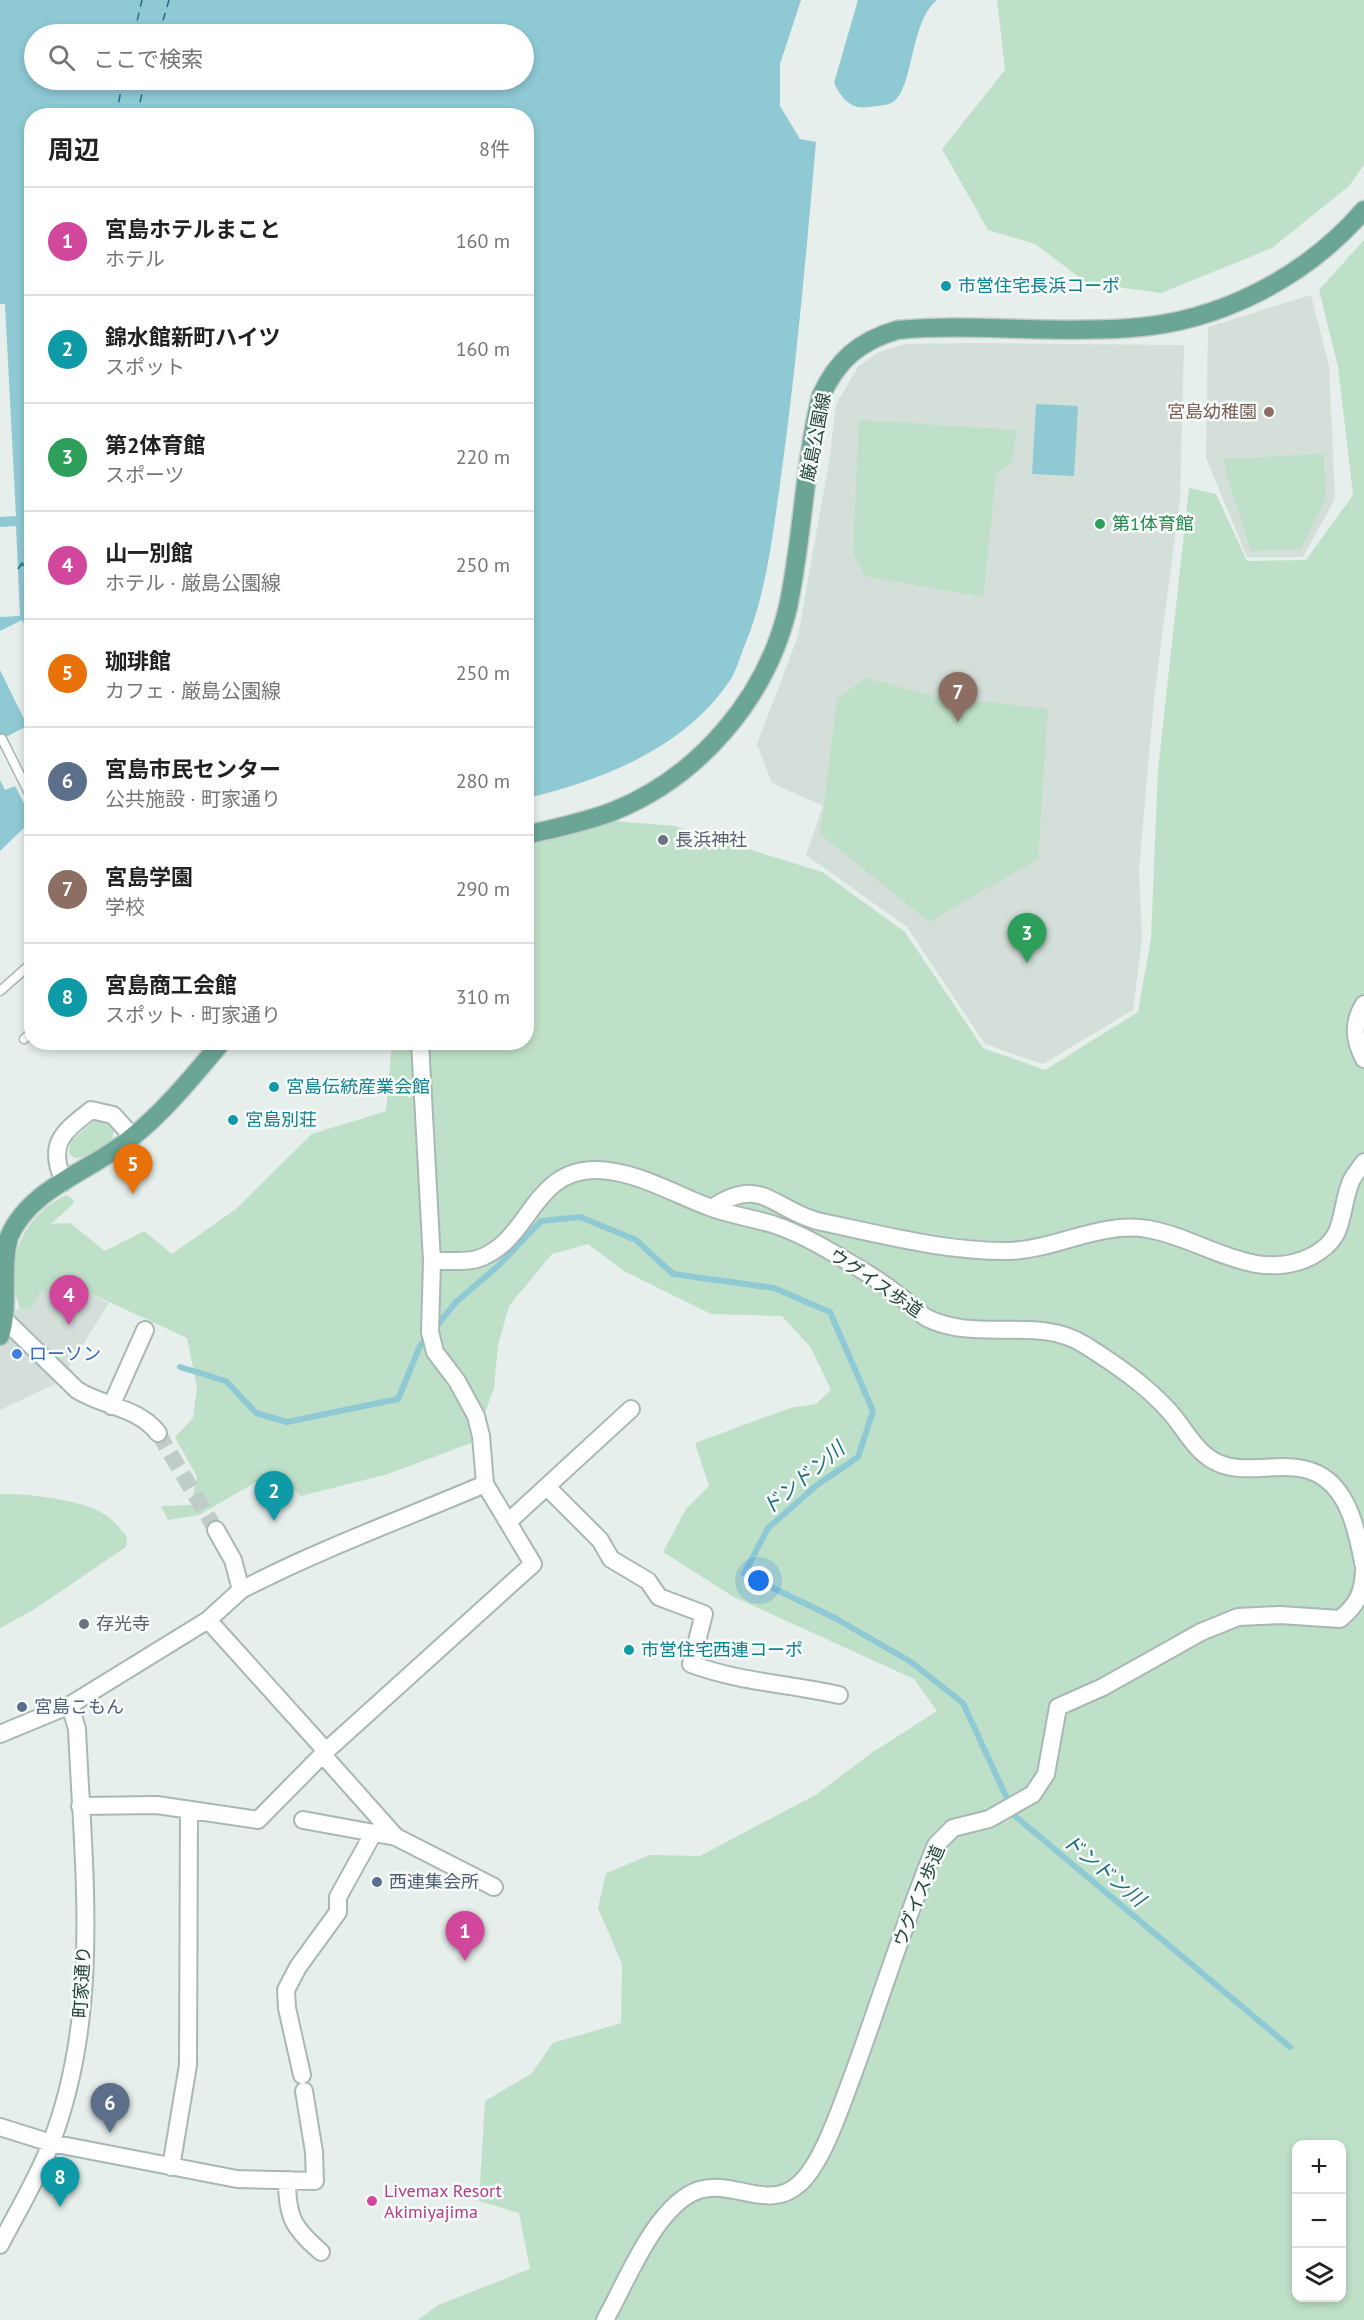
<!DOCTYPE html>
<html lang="ja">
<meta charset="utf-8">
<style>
:root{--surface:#fff;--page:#f2f2f2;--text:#222;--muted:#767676;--line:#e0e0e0;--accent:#804e3d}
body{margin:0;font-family:"PT Sans","Noto Sans JP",sans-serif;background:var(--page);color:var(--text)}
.controls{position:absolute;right:18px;bottom:18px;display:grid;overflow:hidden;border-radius:12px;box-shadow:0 3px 9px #0003}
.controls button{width:54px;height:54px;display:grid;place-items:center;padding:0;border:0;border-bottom:2px solid var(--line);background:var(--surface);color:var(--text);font:30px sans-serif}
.you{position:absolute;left:759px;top:1581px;width:21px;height:21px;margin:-15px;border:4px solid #fff;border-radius:50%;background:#1a73e8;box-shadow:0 0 0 9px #1a73e833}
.badge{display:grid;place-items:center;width:39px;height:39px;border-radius:50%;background:var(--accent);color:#fff;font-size:20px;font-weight:700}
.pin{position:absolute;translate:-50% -50px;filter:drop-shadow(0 2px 3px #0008)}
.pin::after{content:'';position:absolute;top:32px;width:21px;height:18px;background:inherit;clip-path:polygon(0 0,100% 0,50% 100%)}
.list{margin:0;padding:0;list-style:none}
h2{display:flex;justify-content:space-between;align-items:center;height:78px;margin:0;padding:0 24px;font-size:26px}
h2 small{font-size:20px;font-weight:400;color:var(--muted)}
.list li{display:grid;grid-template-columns:39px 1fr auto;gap:18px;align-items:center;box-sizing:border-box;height:108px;padding:0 24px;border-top:2px solid var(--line)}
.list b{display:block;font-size:22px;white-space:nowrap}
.list p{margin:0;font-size:20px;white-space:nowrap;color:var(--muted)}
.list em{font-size:20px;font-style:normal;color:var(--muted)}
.icon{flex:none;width:33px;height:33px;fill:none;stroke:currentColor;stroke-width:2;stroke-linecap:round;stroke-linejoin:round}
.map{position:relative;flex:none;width:1364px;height:2320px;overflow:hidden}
.search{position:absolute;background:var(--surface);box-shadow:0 3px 9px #0003;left:24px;top:24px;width:510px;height:66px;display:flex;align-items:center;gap:15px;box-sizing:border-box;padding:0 21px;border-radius:33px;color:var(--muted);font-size:22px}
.panel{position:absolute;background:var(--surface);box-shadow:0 3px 9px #0003;left:24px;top:108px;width:510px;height:942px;border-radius:24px}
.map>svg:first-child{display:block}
.built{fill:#d4dfda}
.green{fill:#bfe0c8;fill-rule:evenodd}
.water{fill:#8ec9d4;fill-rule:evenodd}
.pier{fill:#e6efeb}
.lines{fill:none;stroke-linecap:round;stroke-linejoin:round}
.stream{stroke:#8ec9d4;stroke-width:6}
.ferry{stroke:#1c6f80;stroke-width:1.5;stroke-dasharray:8 6;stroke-linecap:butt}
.minor-tunnel{stroke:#bfccc8;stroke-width:16;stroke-dasharray:16 8;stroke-linecap:butt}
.service-casing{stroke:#a8b8b2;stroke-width:11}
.minor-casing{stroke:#a8b8b2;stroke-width:20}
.primary-casing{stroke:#c2cac8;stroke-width:21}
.service{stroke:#fff;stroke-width:8}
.minor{stroke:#fff;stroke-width:16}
.primary{stroke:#6aa596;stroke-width:18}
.culture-dot{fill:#0f9aa8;stroke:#f7fbf9;stroke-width:2}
.education-dot{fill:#8d6e63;stroke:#f7fbf9;stroke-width:2}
.leisure-dot{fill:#2e9e5b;stroke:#f7fbf9;stroke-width:2}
.worship-dot{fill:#6b7280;stroke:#f7fbf9;stroke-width:2}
.shop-dot{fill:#3f7fe0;stroke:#f7fbf9;stroke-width:2}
.service-dot{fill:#5c6f8a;stroke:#f7fbf9;stroke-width:2}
.hotel-dot{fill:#d1479c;stroke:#f7fbf9;stroke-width:2}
.labels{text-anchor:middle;stroke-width:5;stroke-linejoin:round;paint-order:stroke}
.culture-label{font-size:18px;fill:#0d838f;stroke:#f7fbf9;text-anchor:start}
.education-label{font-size:18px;fill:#785e54;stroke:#f7fbf9;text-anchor:end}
.street-label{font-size:18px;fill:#24423a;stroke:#f7fbf9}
.leisure-label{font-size:18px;fill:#27864d;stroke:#f7fbf9;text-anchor:start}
.worship-label{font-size:18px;fill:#5b616d;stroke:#f7fbf9;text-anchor:start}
.shop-label{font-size:18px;fill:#366cbe;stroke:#f7fbf9;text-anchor:start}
.service-label{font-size:18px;fill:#4e5e75;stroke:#f7fbf9;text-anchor:start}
.hotel-label{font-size:18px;fill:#b23c85;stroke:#f7fbf9;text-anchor:start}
.water-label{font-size:20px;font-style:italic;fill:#1c6f80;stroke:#f7fbf9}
</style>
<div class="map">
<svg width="1364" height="2320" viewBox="0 0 1364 2320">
<rect width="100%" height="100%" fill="#e6efeb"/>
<path class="built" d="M1311,295L1329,366L1335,499L1303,557H1247L1206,458L1208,327Z
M970,343L1184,345L1180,498L1154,699L1139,870L1142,938L1133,1010L1043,1064L985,1044L907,927L806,855L823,806L772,783L757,744L798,636L830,456L836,404L858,367L877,353L905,344Z
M81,1289L109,1303L59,1382L0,1410V1316L20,1309L29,1310L42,1290Z"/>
<path class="green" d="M997,0H1364V165L1349,186L1272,248L1161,293L1087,283L1035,244L988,230L942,149L1005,70Z
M1364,240V2320H418L438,2305L530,2269L519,2213L479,2201L485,2101L531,2074L553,2043L621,2023L622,1964L598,1908L606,1873L650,1855L700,1856L817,1794L870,1754L937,1711L914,1679L734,1597L663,1552L686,1509L709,1486L695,1443L790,1408L816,1404L831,1390L811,1348L782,1316L711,1314L624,1271L588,1244L552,1254L509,1306L498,1345L494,1388L474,1442L388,1474L301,1496L275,1471L199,1515L168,1520L161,1506L191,1505L197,1477L175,1437L193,1418L197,1387L187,1338L81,1289L67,1299L42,1290L29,1310L20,1309C3,1265 21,1216 66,1195L74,1200L72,1205L51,1224L70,1223L105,1251L144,1231L172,1254L236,1209L312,1134L386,1111L392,1043L526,1042L527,842L601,820L675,826L822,872L905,932L983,1048L1045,1070L1138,1012L1151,938L1158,770L1189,488L1216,494L1247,561L1306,560L1353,495L1338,367L1319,290ZM1296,2144H1342V2298H1296Z
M859,420L1017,430L1011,463L996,475L983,597L865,576L853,552Z
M1324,454L1326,498L1301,549L1251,551L1227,477L1224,459Z
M865,678L935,696L1048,709L1038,859L929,922L820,834L837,699Z
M96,1119L111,1124L114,1130L112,1140L84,1157L75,1158L69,1154L70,1142Z
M0,1494C27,1493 86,1500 107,1516C115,1521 121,1530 127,1537L126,1547L33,1610L0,1628Z"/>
<path class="water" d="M0,0H801L780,64V106L800,139L816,142C806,257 796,370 780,484C772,540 766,595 744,647C740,657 737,668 732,677C689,746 602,781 527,798L526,116H32V820L0,851ZM34,34H524V80H34Z
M858,0H937C909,22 914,93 891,103C885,106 875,106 868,107C850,110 841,97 834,83Z
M1036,404L1078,406L1074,476L1032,474Z"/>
<path class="pier" d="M0,304H5L16,516L0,517Z
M16,526L20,616L0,617V527Z
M22,620L32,638L31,715L24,719L0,670V631Z
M31,724L32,777L29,779L31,784V817L15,786L5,790L0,780V740Z"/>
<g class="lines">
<path class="stream" d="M435,1328L456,1302L498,1266L541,1221L580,1217L636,1240L673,1274L774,1288L830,1312L873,1411L858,1457L817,1485L768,1528L744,1574L835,1618L911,1662L963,1703L1015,1816L1290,2047
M180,1367L226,1381L256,1413L287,1422L398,1399L420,1346L428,1336"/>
<path class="ferry" d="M134,34L142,0
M159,34L169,0
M116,116L123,80
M137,116L145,80
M22,566L32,556
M18,569L32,548"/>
<path class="minor-tunnel" d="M158,1433L216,1530"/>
<defs>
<path id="service" d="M2,739L32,799
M32,962L25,969L32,975
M0,991L25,969
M24,1039L32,1032"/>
<path id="minor" d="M1364,1004C1352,1023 1354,1040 1364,1059
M64,1182C47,1144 62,1133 91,1110L113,1115L133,1137
M712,1208C760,1175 772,1208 817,1221C880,1234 945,1252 1010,1251C1057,1249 1101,1221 1148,1229C1202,1238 1254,1284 1310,1257C1348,1238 1338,1214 1351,1181C1354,1175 1360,1168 1364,1162
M432,1261C446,1260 464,1263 477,1259C531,1242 531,1168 598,1170C636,1171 674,1194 709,1207C730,1215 753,1218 775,1225C796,1232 820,1245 840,1257C861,1269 882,1282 901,1297C910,1304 918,1313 927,1318C977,1343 1038,1315 1085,1345C1115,1364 1146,1385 1169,1411C1184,1427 1194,1450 1214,1461C1246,1479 1291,1455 1323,1477C1351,1495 1358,1537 1364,1567
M5,1320L77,1390C104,1407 138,1407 158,1433
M111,1406L145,1330
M547,1487L600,1540L611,1559L648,1581L659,1597L704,1614L691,1664C739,1682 790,1684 839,1695
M508,1522L631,1409
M241,1590C320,1549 403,1519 485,1484
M208,1620L326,1751
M0,1734L70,1705L208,1620L241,1590L233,1560L216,1530
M323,1755L396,1837
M80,1806L157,1805L258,1820L326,1751L533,1564L485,1484L481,1436L476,1416L457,1381L435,1352L430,1332L432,1261L420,1042
M303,1820L396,1837L494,1887
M302,2075L287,2008L286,1990L298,1967L338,1912V1897L374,1832
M0,2127L51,2143L237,2179L315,2181L314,2152L304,2091
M171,2167L188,2065L189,1810
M287,2180C287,2217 293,2228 321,2252
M0,2245C17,2212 38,2178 51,2143C102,2012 83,1866 77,1729L70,1705
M605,2320C626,2283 656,2204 699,2190C733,2179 769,2212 799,2184C822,2164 840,2109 851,2080C880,2002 904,1922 936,1845L953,1828L989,1819L1033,1794L1046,1774L1058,1707L1103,1687L1201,1632L1238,1617L1280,1615L1340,1619C1357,1605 1363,1593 1364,1571"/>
<path id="primary" d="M526,835C556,828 586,822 614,811C700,776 767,697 788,607C803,537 804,465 821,396C837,360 860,341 897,330C974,323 1053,334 1130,328C1220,322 1306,277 1364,210
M0,1336C10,1303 0,1270 9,1237C30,1187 92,1171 131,1138C165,1111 194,1075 222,1042"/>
</defs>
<use href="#service" class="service-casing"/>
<use href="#minor" class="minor-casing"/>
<use href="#primary" class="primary-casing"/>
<use href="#service" class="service"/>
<use href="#minor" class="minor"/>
<use href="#primary" class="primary"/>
</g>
<g class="culture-dot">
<circle cx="946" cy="286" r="6"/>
<circle cx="274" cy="1087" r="6"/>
<circle cx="233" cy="1120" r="6"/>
<circle cx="629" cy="1650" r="6"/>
</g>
<circle class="education-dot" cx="1269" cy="412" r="6"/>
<circle class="leisure-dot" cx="1100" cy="524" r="6"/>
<g class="worship-dot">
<circle cx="663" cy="840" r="6"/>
<circle cx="84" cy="1624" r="6"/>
</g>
<circle class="shop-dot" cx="17" cy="1354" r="6"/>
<g class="service-dot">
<circle cx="22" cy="1707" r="6"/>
<circle cx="377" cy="1882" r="6"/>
</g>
<circle class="hotel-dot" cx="372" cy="2201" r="6"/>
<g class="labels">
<g class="culture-label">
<text x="958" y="292">市営住宅長浜コーポ</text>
<text x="286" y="1093">宮島伝統産業会館</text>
<text x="245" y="1126">宮島別荘</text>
<text x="641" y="1656">市営住宅西連コーポ</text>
</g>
<g class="education-label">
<text x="1257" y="418">宮島幼稚園</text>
</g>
<g class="street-label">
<text transform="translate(816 437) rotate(-79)" y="6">厳島公園線</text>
<text transform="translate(876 1283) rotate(34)" y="6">ウグイス歩道</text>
<text transform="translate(919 1896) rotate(-68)" y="6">ウグイス歩道</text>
<text transform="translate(82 1982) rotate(-87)" y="6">町家通り</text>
</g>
<g class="leisure-label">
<text x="1112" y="530">第1体育館</text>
</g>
<g class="worship-label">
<text x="675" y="846">長浜神社</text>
<text x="96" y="1630">存光寺</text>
</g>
<g class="shop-label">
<text x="29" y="1360">ローソン</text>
</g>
<g class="service-label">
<text x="34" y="1713">宮島こもん</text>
<text x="389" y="1888">西連集会所</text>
</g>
<g class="hotel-label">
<text x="384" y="2197">Livemax Resort<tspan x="384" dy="21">Akimiyajima</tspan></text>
</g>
<g class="water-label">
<text transform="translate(803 1478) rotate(-40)" y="7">ドンドン川</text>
<text transform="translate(1104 1870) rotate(40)" y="7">ドンドン川</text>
</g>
</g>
</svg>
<div class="controls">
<button>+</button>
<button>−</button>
<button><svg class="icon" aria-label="layers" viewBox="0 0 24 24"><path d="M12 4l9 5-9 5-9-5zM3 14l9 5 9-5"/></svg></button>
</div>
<div class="you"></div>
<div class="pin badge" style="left:465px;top:1961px;background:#d1479c">1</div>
<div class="pin badge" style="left:274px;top:1521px;background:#0f9aa8">2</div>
<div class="pin badge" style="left:1027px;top:963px;background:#2e9e5b">3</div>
<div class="pin badge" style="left:69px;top:1325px;background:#d1479c">4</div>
<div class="pin badge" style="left:133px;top:1194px;background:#e8710a">5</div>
<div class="pin badge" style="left:110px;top:2133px;background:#5c6f8a">6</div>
<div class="pin badge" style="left:958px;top:722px;background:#8d6e63">7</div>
<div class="pin badge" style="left:60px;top:2207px;background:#0f9aa8">8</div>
<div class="search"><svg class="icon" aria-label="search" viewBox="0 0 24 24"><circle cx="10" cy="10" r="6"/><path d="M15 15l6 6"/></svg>ここで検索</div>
<section class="panel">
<h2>周辺<small>8件</small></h2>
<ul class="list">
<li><span class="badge" style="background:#d1479c">1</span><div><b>宮島ホテルまこと</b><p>ホテル</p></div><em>160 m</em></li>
<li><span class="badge" style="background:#0f9aa8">2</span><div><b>錦水館新町ハイツ</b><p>スポット</p></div><em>160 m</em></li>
<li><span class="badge" style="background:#2e9e5b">3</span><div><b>第2体育館</b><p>スポーツ</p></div><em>220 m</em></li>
<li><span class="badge" style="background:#d1479c">4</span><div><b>山一別館</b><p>ホテル · 厳島公園線</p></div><em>250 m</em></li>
<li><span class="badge" style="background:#e8710a">5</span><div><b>珈琲館</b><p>カフェ · 厳島公園線</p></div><em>250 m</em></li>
<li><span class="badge" style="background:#5c6f8a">6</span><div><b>宮島市民センター</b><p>公共施設 · 町家通り</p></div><em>280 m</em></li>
<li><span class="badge" style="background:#8d6e63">7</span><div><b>宮島学園</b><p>学校</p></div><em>290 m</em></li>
<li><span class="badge" style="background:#0f9aa8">8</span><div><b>宮島商工会館</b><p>スポット · 町家通り</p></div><em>310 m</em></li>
</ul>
</section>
</div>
